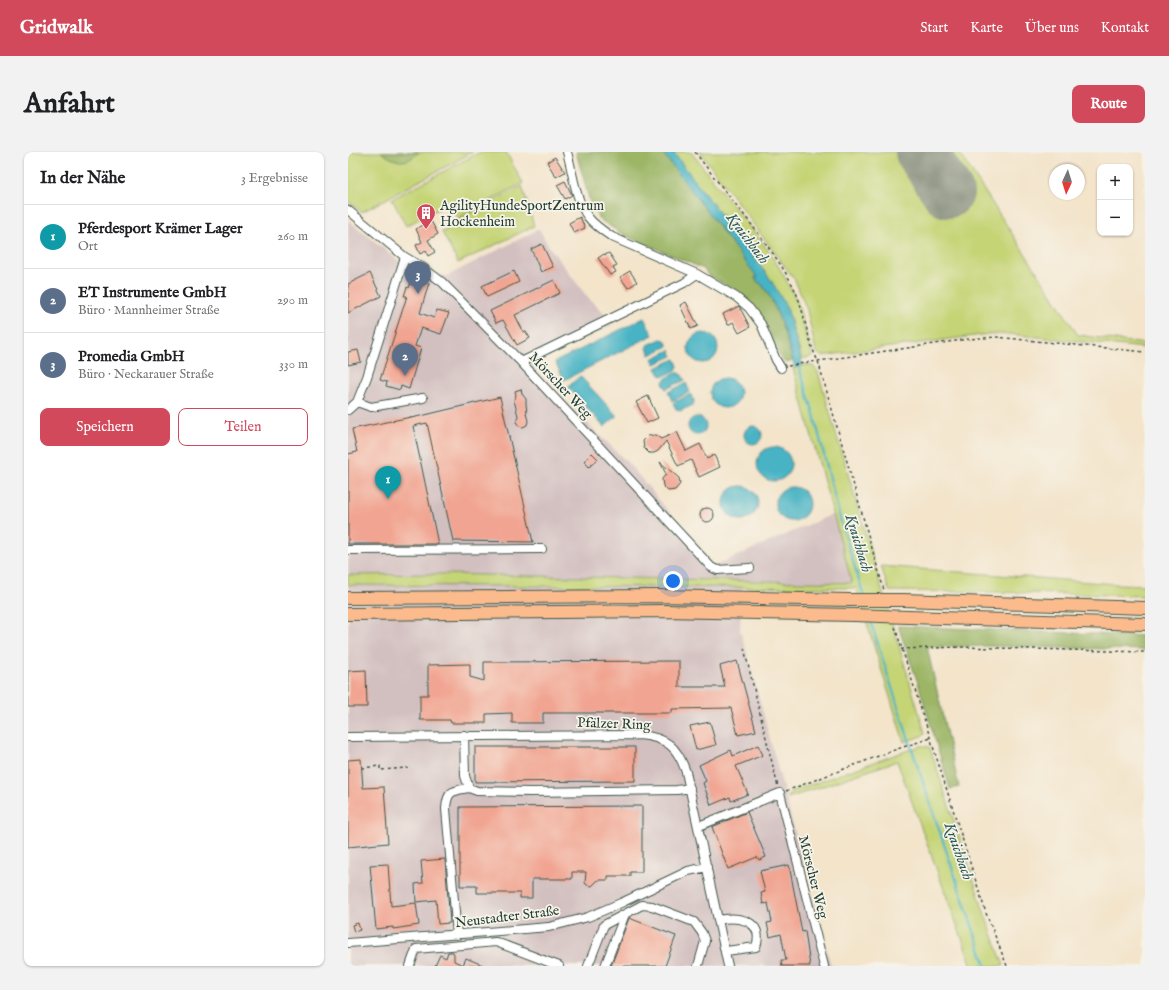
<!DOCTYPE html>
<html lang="de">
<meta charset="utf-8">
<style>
:root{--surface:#fff;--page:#f2f2f2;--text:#202124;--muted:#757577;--line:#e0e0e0;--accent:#d1495b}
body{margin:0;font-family:"IM FELL English",serif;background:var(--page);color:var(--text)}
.controls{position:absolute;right:12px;top:12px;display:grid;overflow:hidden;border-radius:8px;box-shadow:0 1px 3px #0004}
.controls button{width:36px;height:36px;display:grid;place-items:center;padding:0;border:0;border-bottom:1px solid var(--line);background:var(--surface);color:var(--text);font:20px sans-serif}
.compass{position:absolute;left:701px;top:12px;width:36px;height:36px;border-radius:50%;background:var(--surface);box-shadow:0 1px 3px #0004;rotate:184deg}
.you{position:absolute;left:325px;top:429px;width:14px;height:14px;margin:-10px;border:3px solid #fff;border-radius:50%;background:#1a73e8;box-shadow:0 0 0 6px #1a73e833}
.badge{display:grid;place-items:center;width:26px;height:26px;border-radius:50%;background:var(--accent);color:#fff;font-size:13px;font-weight:700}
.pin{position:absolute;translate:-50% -33px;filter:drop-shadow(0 1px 2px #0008)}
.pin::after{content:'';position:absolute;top:21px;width:14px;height:12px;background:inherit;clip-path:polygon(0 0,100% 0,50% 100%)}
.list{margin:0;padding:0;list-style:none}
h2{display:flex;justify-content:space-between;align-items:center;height:52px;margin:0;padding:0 16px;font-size:17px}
h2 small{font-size:13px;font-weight:400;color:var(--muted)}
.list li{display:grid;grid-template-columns:26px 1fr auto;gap:12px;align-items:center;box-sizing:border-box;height:64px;padding:0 16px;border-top:1px solid var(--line)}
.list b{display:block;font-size:15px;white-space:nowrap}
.list p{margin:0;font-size:13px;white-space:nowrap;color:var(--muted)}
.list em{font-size:13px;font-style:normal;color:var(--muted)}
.actions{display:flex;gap:8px;padding:12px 16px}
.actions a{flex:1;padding:9px 0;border:1px solid var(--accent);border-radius:8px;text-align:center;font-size:14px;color:var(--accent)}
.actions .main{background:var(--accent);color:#fff}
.map{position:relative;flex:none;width:797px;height:814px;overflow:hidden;border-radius:8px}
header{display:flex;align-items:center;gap:24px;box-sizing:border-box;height:56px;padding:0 20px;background:var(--accent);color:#fff}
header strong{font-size:19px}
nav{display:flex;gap:22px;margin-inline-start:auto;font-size:14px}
.intro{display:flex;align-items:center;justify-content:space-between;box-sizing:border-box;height:96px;padding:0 24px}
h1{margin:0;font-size:28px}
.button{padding:10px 18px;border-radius:8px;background:var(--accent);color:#fff;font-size:14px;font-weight:700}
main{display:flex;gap:24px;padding:0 24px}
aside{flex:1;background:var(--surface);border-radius:8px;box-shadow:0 1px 3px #0004}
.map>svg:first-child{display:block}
.industrial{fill:#d2bfc0}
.green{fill:#c5d475;stroke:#728854}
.forest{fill:#9cb666;stroke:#5e7a4d}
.water{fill:#46b3c4;stroke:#32787c}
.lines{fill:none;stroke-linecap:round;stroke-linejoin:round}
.stream{stroke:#46b3c4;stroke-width:2.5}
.runway{stroke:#89907f;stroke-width:52}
.building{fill:#f1a491}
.minor-casing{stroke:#3f564a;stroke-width:10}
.highway-casing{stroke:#3f564a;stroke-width:14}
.path{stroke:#3f564a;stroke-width:1.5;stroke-dasharray:3 3;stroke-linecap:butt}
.minor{stroke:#fff;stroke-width:8}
.highway{stroke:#fbbb8d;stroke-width:12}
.highway-bridge-casing{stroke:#3f564a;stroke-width:14;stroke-linecap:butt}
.highway-bridge{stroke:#fbbb8d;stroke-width:12}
.labels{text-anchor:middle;stroke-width:3.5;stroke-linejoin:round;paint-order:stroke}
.poi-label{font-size:14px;fill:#1f3d34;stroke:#f7f3e8;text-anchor:start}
.street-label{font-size:14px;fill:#1f3d34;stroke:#f7f3e8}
.water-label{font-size:15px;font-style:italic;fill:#295a58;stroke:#f7f3e8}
</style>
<header>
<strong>Gridwalk</strong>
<nav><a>Start</a><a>Karte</a><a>Über uns</a><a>Kontakt</a></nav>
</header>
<div class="intro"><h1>Anfahrt</h1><a class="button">Route</a></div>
<main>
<aside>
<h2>In der Nähe<small>3 Ergebnisse</small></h2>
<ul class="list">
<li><span class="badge" style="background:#0f9aa8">1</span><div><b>Pferdesport Krämer Lager</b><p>Ort</p></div><em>260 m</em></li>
<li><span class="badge" style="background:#5c6f8a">2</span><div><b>ET Instrumente GmbH</b><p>Büro · Mannheimer Straße</p></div><em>290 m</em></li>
<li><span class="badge" style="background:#5c6f8a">3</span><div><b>Promedia GmbH</b><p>Büro · Neckarauer Straße</p></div><em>330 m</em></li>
</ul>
<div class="actions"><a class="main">Speichern</a><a>Teilen</a></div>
</aside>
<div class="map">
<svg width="797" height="814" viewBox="0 0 797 814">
<rect width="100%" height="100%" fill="#f7f3e8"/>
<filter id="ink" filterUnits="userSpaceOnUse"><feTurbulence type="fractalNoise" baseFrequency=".025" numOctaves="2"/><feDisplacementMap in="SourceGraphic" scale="8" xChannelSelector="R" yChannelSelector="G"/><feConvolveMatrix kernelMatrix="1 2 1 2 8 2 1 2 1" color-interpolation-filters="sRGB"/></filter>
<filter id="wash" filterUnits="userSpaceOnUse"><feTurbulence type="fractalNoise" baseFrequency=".012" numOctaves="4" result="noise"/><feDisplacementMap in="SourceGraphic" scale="16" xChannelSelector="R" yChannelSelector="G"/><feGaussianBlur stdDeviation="0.9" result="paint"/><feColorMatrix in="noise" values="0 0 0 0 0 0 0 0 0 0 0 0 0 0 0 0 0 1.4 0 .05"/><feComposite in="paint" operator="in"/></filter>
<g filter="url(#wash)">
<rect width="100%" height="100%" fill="#f3e4ca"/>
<path class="industrial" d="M0,68L60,116L99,124L191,77L202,96L240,146L258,163L264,173L190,209L188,214V221L282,313L366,414L485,362L504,431L394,428L392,479L397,494L483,814H0Z"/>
<path class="green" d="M0,0H125L14,60L0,49Z
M132,0H158L175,31L110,66L101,51L58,74L44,47Z
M325,0H343L420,98L435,122L449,149L464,201L463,205L454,207L439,156L423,128Z
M352,0H611L730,183L797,192V196L661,182H641L473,204L468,200L459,158L447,128Z
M174,34L186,74L110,111L94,80L100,77L98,74Z
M455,213L465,214L470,220L534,438L577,581L574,584L556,590L508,436L0,433V423L96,422L504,431L445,216Z
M533,414L768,432L797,433V444L645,440L541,439Z
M572,594H578L582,596L637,763L656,814H624L549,609L440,646L442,640Z"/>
<path class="forest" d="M33,0H71C58,14 47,10 33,0Z
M228,0H314L407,122L410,126L408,129C426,138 438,189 445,209L437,211L428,198L416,167L383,136L360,123L356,117L276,83L251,67L242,50Z
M550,474L797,484V498L646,494L579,495L611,635L602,637L570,531Z"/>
<path class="water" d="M314,0H325L423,128L439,156L455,214L447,216C441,194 429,151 415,134C413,130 408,129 406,126H410L407,122Z
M296,166L305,183L216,228L207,210Z
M340 196a15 15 0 1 1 30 0a15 15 0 1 1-30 0Z
M313,187L317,188L320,194L302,203L299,196L300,193Z
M322,198L325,204L307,212L304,207Z
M327,207L330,214L328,218L316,224L312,223L308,216Z
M329,220L333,222L337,228L318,237L315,230L317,227Z
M232,224L269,264L256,275L220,235Z
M362 241a15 15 0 1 1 30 0a15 15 0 1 1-30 0Z
M338,231L342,240L324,249L320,240Z
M343,242L346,249L345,253L332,259L328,257L325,251Z
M340 274a9 9 0 1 1 18 0a9 9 0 1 1-18 0Z
M396 283a9 9 0 1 1 18 0a9 9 0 1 1-18 0Z
M409 312a17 17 0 1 1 34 0a17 17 0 1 1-34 0Z
M376 351a17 17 0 1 1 34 0a17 17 0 1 1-34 0Z
M427 352a17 17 0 1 1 34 0a17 17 0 1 1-34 0Z"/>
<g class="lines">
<path class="stream" d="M450,213L465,259L493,370L516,445
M522,467C558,583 598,699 638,814"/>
<path class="runway" d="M573,0L600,40"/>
</g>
<g id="blocks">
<path class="building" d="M207,5L217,20L208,25L199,10Z
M217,29L224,43L217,47L209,33Z
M232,65L237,76L226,81L221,71Z
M83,69L90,82L80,88L87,100L80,104L78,99L72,102L68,93L74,90L68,77Z
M194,92L205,115L193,120L183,97Z
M261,101L269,113L265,115L268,120L262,123L250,106L256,102L257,103Z
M166,119L171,130L139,145L134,134Z
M282,119L289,130L280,136L272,125Z
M22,121L33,144L0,161V132Z
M65,125L81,131L72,161L86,166L89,158L101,161L93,182L73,176L67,194L73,196L61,237L53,234L52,238L38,234L39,230L32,228L59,144H56L59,135L61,136Z
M206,128L212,141L167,163L175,179L178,180L182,186L169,193L155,168L148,171L142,159Z
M338,150L350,174L343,177L332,153Z
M391,154L402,175L391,181L385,170L380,173L375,162Z
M10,198L13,210L0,213V200Z
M173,237L174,242L178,247V252L179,261H178L180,269L179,273L175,275L171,274L168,270L170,264L166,248L168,243L167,239Z
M300,244L310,266L299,271L288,250Z
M152,245L185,390L105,389L79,271L65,274L90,392H0V302L9,300L4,277L63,265V266L77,263Z
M329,280L338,299L352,292L359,307L366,303L372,315L351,325L343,308L330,314L318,289L310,299L306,301H301L296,296L295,289L300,284L307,283L313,287Z
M244,301L250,307L241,315L236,309Z
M312,310L331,326L332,332L327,338L320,339L315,334L314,327L318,322Z
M352 363a7 7 0 1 1 14 0a7 7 0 1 1-14 0Z
M331,509V535H377L372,514L389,509L408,579L390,583L383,556L324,557V561H195V571H164V561L138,562V571H103L102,568H72V543H80V513L122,512V525L136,529V510Z
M18,518L19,555H0V519Z
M362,570L368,593L348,598L342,574Z
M410,593L415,603L388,614L400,642L383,649L382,645L363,653L355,631L358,629L351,613L383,598L385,604Z
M127,595H287V629L127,630Z
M13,607L15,636L36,635L40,691L0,695V608Z
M294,654V720H282V724H260V728H250L244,734L239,733L237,731L238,720H224V727H184V746H172V741H129V734H112V655Z
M399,660L418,705L411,708L409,705L380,717L364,675Z
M97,707L102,771L90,772L88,748L68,750L67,732L75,731L73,709Z
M40,712L43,754L68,751L71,773L45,777V775L28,777L22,713Z
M441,713L454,780L457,779L462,814H434L433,808H438L433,782L422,785L419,771L424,770L420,751L415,752L413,741L417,740L412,719Z
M281,766L328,784L317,814H263Z
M10,771L12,778L6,780L4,773Z
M100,800H105L106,802V809L115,813L118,806L137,814H87L92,803L98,806Z"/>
</g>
</g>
<g filter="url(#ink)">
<use href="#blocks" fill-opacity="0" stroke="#3f564a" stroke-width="1"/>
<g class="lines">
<defs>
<path id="minor" d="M219,0C225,21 227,47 240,65C246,73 255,79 264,85L349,122L388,145L401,156L413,172L428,208L433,216
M0,58L57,105L74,115L94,130L173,210L363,415L369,418L402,416
M173,210L336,131L349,122
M9,250L19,225L57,105
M0,258L9,250L23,255L75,246
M0,398L194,397
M116,583L117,624L121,636L129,639L183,640L329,638L342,636
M0,585L292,583C319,586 329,594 338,620L380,814
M351,674L432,641L476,814
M370,768C390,764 417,768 408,795L378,799
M109,783L98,657C99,638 105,639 121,636
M0,791L201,775L240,765L275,750L340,719L359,715
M62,814L68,797L148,790L211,814
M240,814L256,773L294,753L304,754L346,770L354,781L357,789L350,814
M257,814L277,762"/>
<path id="highway" d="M0,446L312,444L501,448
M555,448L797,456
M0,462L317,459L506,463
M560,465L797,472"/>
</defs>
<use href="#minor" class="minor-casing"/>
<use href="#highway" class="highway-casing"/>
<path class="path" d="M347,0C364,23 382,45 400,68C416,89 434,112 446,136C457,159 458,186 470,209L536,438
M440,214L456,211L621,187L648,185L797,200
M547,475L638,761L659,814
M396,496L430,635
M553,497L612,495L797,500
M14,616L32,614V618L60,616
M438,639L549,597L583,586"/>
<use href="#minor" class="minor"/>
<use href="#highway" class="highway"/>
<defs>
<path id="highway-bridge" d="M501,448H555
M506,463L560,465"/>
</defs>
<use href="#highway-bridge" class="highway-bridge-casing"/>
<use href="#highway-bridge" class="highway-bridge"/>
</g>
</g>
<defs>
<symbol id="building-pin" viewBox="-11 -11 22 30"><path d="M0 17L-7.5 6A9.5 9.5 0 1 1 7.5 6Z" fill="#d1495b" stroke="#f7f3e8"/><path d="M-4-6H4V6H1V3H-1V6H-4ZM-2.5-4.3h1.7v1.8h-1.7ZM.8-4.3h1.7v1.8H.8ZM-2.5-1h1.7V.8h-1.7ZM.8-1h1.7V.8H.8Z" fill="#fff"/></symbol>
</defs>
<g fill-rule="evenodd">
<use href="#building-pin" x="67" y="50" width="22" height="30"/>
</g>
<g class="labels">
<g class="poi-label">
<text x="92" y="58">AgilityHundeSportZentrum<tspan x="92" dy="16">Hockenheim</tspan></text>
</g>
<g class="street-label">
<text transform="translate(213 233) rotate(47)" y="5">Mörscher Weg</text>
<text transform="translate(266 571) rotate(2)" y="5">Pfälzer Ring</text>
<text transform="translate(466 725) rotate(76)" y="5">Mörscher Weg</text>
<text transform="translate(159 764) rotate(-7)" y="5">Neustadter Straße</text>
</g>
<g class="water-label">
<text transform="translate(400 86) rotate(53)" y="5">Kraichbach</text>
<text transform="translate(511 391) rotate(73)" y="5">Kraichbach</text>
<text transform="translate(611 699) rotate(71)" y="5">Kraichbach</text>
</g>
</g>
</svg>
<div class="controls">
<button>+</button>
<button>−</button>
</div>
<svg class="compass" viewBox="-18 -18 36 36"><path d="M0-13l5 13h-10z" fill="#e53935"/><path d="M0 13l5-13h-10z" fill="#757577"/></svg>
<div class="you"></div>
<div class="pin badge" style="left:40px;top:347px;background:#0f9aa8">1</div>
<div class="pin badge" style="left:57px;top:224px;background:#5c6f8a">2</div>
<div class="pin badge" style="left:70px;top:142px;background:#5c6f8a">3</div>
</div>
</main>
